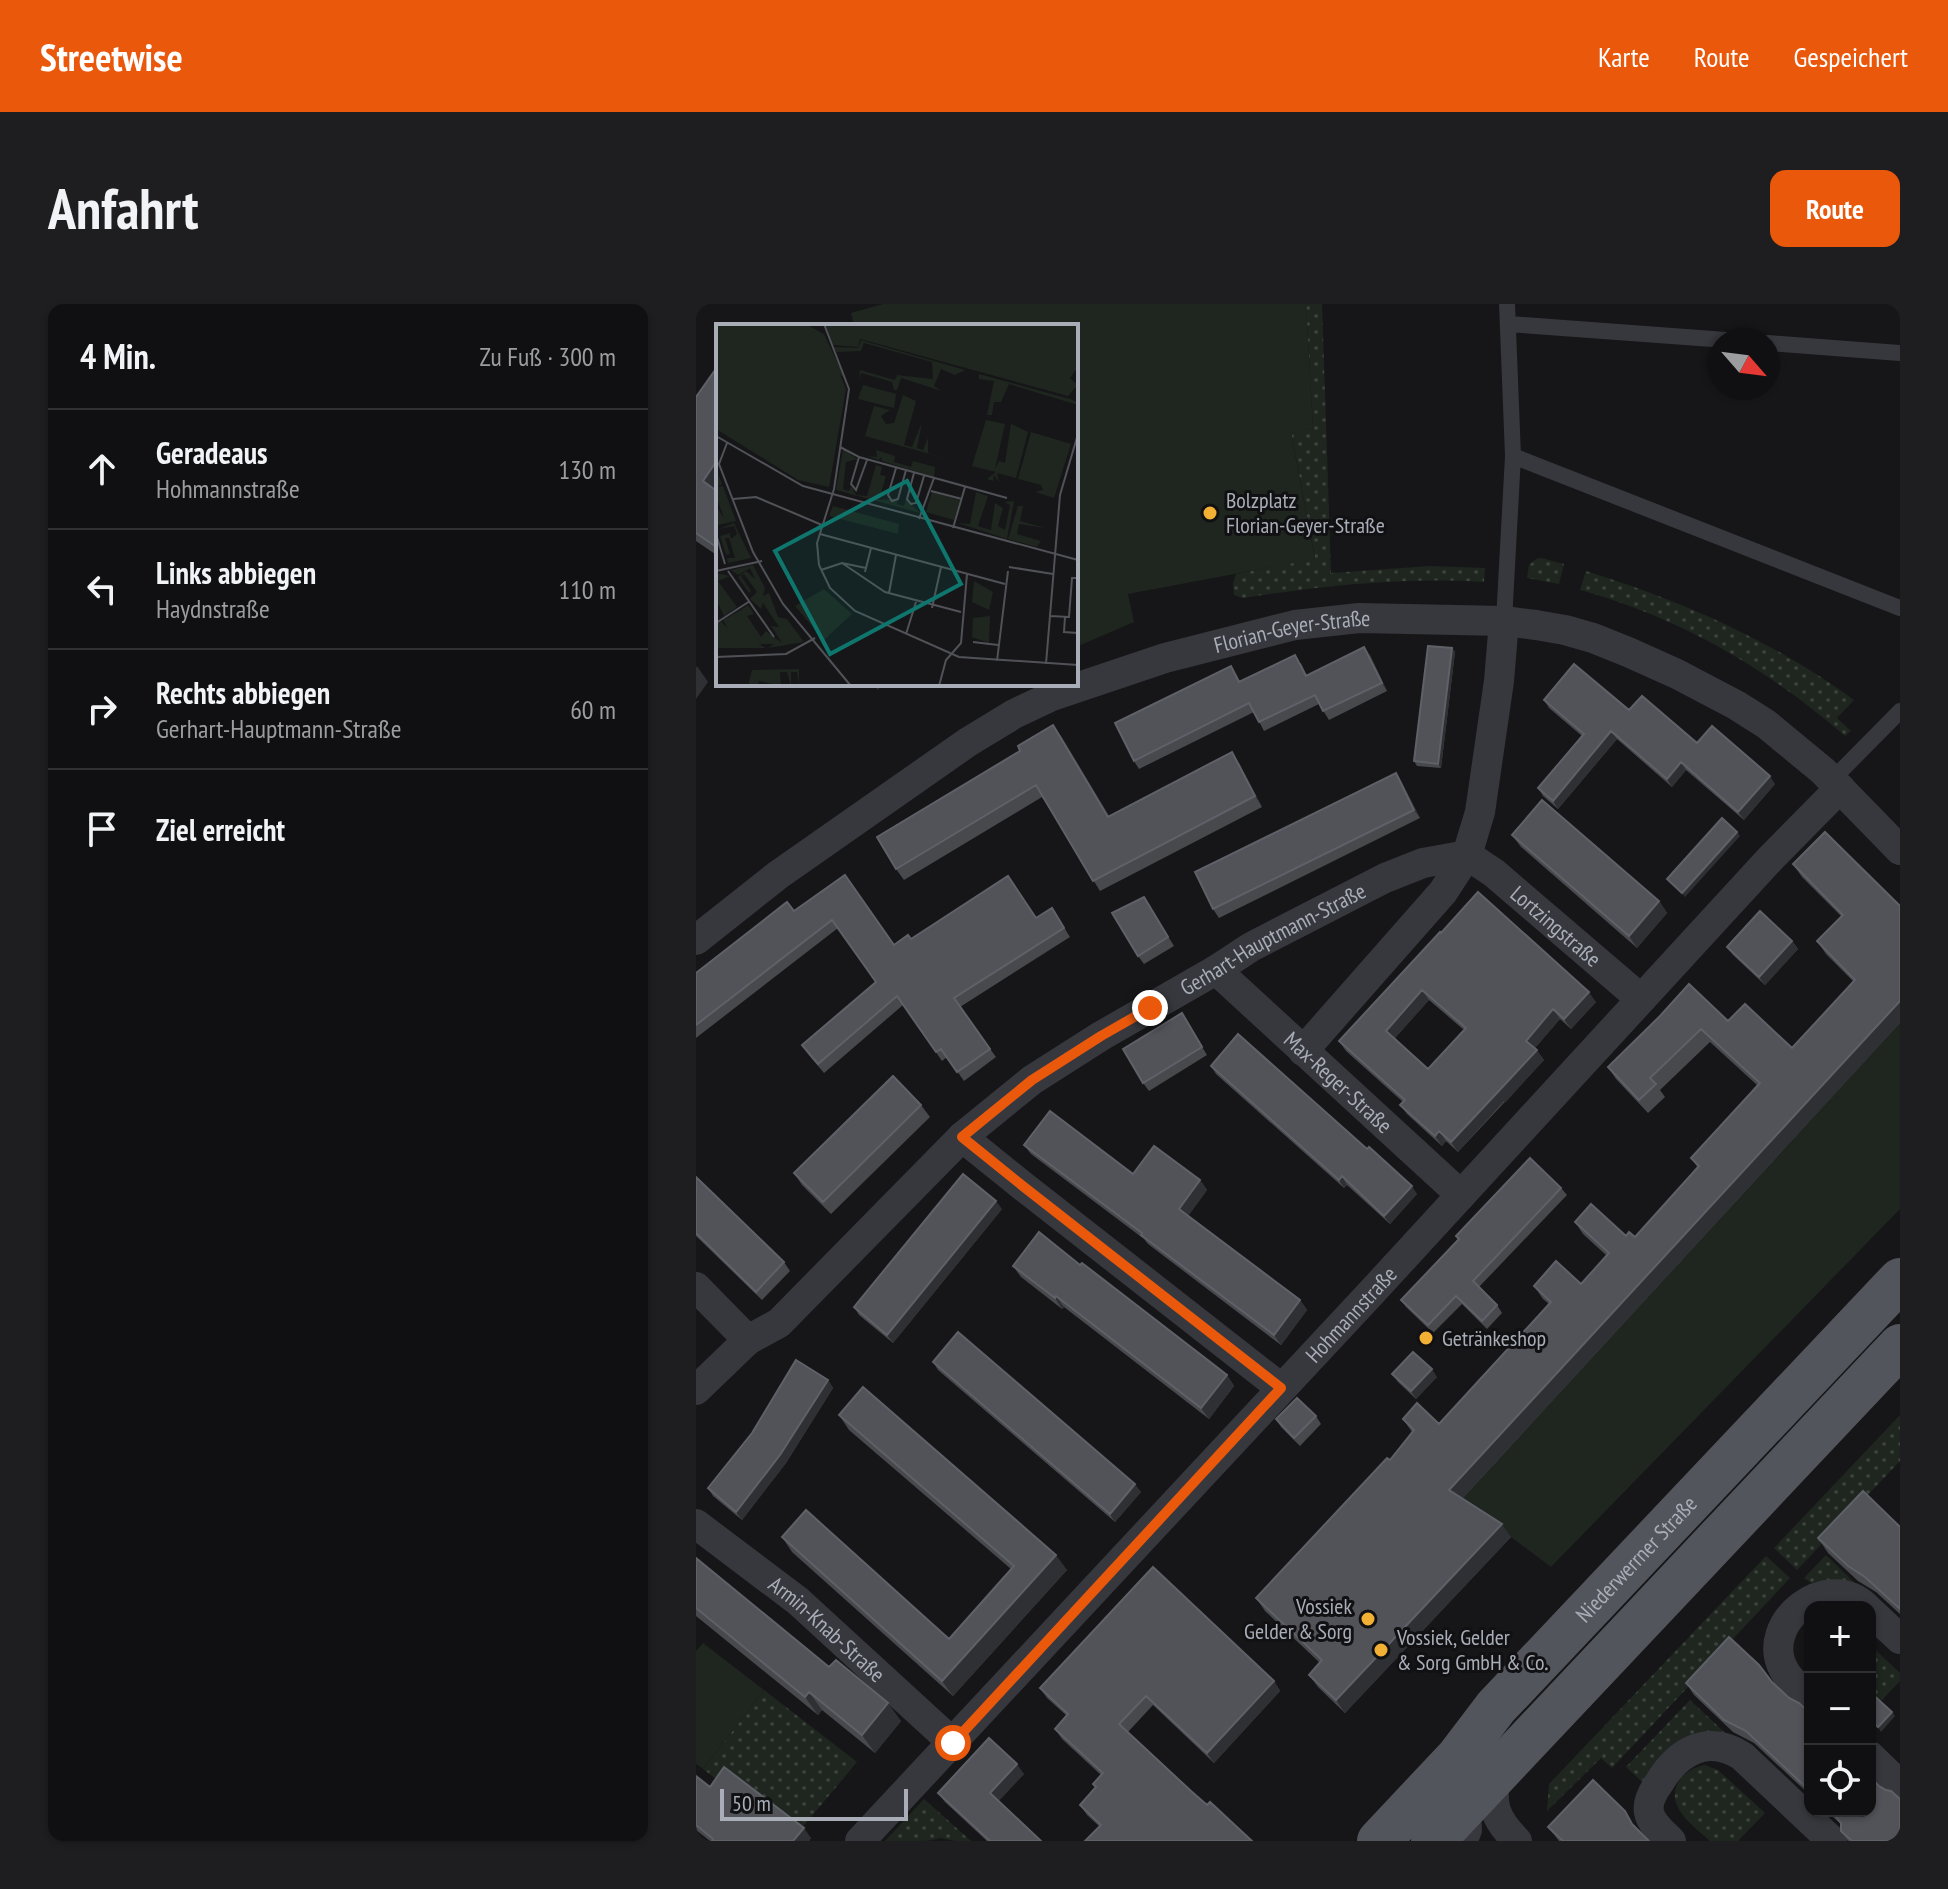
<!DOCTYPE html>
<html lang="de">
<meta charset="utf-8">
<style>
:root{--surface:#101012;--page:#1e1e20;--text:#f1f3f6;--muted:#9c9d9f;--line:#303032;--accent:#ea580c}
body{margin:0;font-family:"PT Sans Narrow",sans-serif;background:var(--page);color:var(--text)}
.controls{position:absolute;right:24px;bottom:24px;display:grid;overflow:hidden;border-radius:16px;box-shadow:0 2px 6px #0004}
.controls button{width:72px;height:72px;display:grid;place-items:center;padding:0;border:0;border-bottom:2px solid var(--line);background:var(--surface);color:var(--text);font:40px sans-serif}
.compass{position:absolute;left:1012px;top:24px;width:72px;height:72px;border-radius:50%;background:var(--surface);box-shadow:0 2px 6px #0004;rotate:118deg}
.scale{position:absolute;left:24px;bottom:20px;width:188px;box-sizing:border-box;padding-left:8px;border:4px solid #a8adb8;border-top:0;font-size:22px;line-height:28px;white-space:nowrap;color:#a8adb8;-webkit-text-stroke:6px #111113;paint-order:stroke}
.stop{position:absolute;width:24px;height:24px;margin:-18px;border:6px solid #ea580c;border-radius:50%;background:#fff}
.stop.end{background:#ea580c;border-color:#fff;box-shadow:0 2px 8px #0008}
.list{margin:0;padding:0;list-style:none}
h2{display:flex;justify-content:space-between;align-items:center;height:104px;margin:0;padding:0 32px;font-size:34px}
h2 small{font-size:26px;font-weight:400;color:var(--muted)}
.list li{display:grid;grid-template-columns:52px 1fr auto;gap:24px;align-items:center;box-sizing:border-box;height:120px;padding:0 32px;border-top:2px solid var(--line)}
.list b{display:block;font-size:30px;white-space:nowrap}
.list p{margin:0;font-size:26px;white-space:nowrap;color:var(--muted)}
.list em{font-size:26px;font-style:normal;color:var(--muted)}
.icon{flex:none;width:44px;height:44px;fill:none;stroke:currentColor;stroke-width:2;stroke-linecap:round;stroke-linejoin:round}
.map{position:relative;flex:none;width:1204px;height:1537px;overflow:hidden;border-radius:16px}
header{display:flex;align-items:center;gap:48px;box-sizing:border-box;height:112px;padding:0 40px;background:var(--accent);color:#fff}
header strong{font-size:38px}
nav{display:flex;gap:44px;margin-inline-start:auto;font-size:28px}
.intro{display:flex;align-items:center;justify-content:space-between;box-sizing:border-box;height:192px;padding:0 48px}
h1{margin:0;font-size:56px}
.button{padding:20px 36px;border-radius:16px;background:var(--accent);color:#fff;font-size:28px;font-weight:700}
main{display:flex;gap:48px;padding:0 48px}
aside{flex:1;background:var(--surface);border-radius:16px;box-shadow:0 2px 6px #0004}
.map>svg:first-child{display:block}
.grass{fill:url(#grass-dots)}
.park{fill:#1e261f}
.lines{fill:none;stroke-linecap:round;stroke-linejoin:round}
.service{stroke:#37383d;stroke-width:16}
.minor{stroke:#37383d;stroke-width:30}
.primary{stroke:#53555c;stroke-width:44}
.wall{fill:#47494d;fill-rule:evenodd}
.shaded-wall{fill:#2f3033}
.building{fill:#525359;stroke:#5f6168;stroke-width:2;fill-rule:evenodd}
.route{stroke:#ea580c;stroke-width:10}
.poi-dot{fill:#f2b134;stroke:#111113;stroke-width:3}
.labels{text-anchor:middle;stroke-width:6;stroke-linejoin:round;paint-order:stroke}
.poi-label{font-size:22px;fill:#a8adb8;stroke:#111113;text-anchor:start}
.street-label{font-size:22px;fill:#a8adb8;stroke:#111113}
.inset-road{fill:none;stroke:#505258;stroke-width:2}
.view{fill:#0f766e;fill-opacity:0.15;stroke:#0f766e;stroke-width:4}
.inset-edge{fill:none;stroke:#a8adb8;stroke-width:4}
</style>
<header>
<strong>Streetwise</strong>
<nav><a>Karte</a><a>Route</a><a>Gespeichert</a></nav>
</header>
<div class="intro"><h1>Anfahrt</h1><a class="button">Route</a></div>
<main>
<aside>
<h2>4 Min.<small>Zu Fuß · 300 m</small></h2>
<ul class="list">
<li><svg class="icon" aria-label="ahead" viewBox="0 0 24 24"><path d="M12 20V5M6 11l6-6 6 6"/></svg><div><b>Geradeaus</b><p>Hohmannstraße</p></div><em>130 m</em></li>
<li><svg class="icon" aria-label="left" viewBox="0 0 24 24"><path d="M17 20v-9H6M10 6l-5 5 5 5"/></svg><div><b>Links abbiegen</b><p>Haydnstraße</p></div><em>110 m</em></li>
<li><svg class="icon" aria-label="right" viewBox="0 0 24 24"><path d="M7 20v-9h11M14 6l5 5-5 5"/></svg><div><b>Rechts abbiegen</b><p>Gerhart-Hauptmann-Straße</p></div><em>60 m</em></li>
<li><svg class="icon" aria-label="arrive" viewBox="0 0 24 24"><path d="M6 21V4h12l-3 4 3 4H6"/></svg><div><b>Ziel erreicht</b></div></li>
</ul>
</aside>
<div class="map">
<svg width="1204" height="1537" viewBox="0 0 1204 1537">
<defs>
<pattern id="grass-dots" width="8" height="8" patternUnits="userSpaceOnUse" patternTransform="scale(2)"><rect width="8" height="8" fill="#1e261f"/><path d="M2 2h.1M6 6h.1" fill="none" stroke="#3c433d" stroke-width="1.8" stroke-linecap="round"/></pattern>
</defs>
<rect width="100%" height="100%" fill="#161618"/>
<path class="grass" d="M610,0H626L635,269L734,262L789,264L788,278C707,273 626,282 547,294L538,291L537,279L540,270L619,254L595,128L617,125Z
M845,254L868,260L863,280L831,274L833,261L840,255Z
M890,267C986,297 1076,336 1158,396L1141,414L1155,427L1149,432C1072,365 983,313 884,286Z
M1204,1111V1157L1101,1266L1078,1244Z
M1130,1251L1161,1281L1139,1276L1115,1279L1108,1274Z
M1070,1252L1094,1274L916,1464L905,1454L851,1507L853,1480Z
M1174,1341L1204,1369V1377L1185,1397L1174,1388Z
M68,1386L161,1458L105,1525L28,1481L7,1465Z
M994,1396L1043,1442L1032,1439L955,1486L930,1463Z
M1009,1461L1022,1466L1069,1509L1042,1537H1014C999,1523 969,1503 982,1479C987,1469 998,1463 1009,1461Z
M228,1495L275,1537H259L245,1534L230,1537H189Z"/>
<path class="park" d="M187,0H610L617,125L595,129L619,255L432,290L438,318L380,343V22H158L155,9Z
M1204,719V905L855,1263L815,1233L762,1199Z
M7,1339L68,1386L7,1465L0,1460V1347Z"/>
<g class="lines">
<path class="service" d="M813,20L1030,36
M1072,39L1204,49
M817,152L1204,304
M808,317L817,152L811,0
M1136,476L1204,407
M774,1537L778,1527L777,1507"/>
<g class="minor">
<path id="s1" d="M771,551L798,569L945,695"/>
<path id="s2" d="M0,636L82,571L272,438L318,410L356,392L469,354L599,321L663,314L808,317L840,321L869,326L897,334L932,348L981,370L1040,401L1070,420L1127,467L1204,546"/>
<path id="s3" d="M520,666L765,891"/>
<path d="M607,747L747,588L771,551L784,508L803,377L808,317"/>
<path d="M266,833L328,883L585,1084"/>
<path d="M0,983L52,1036"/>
<path id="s4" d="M0,1086L52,1036L83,1019L266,833L336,776L405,732L520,666L555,643L689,574L727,559L771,551"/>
<path id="s5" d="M0,1220L102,1297L257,1439"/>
<path d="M1174,1307L1204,1335"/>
<path d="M1114,1393C1106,1385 1093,1377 1088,1366C1062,1319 1131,1265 1170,1303"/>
<path d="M1174,1452L1204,1481"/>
<path d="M800,1471C794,1501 799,1515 821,1537"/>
<path id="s6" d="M164,1537L675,989L1075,554L1144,484"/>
<path d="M975,1537C967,1529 955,1520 953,1508C951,1498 958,1486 963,1479C982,1447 1012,1430 1046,1452L1136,1537"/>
</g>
<g class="primary">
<path id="s7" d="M683,1537L762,1453L800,1403L1204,976"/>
<path d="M737,1537L1204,1042"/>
</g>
</g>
<path class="wall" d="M22,62L21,187L22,252L0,237V93Z
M756,344L759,348L745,464L721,462L718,457Z
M674,351L691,387L633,416L623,400L568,427L558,408L443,465L438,457L540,370L544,378L605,359L611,372Z
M848,396L933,406L1001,439L1079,480L1048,516L990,466L976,483L921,435L862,505L847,492L842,484L886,432L853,404Z
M365,432L413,512L543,459L566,503L404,587L346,493L208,576L200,565Z
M705,477L724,514L523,614L517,605Z
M1129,528L1204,719L766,1195L815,1233L649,1409L622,1383L613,1371L624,1359L569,1307L560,1294L694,1156L716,1128L707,1115L743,1120L853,1000L847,995L838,982L885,980L911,952L887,930L879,918L930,932L939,933L1002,864L995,854L1061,781L1014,738L964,786L969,793L952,809L920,775L912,763L964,712L1032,717L1096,744L1157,677L1130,650L1121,637L1146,613L1106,573L1097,560Z
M816,531L963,597L971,609L941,644L825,543Z
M149,571L198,641L215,635L340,614L356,604L374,633L264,703L300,753L268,777L251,753L246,757L207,701L128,769L112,750L106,741L180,678L142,624L0,734V669L98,607Z
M448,593L478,642L448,660L442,652Z
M744,628L900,698L875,725L864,715L839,744L848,756L762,848L750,837L746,842L711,810L704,801L707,798L650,747L643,737ZM733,696L768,726L732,765L699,734Z
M1096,637L1102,645L1069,681L1037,651L1031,643Z
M491,718L511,751L453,787L447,779Z
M515,762L721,890L694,920L651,881L648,884L520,770Z
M225,801L234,813L135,910L106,881L98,869Z
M328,841L437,870L504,876L511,886L492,912L604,996L611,1006L585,1041L452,940L448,935L335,850Z
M0,873L88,958L94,967L66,996L0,932Z
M865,884L871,891L783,983L801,1001L806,1009L791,1025L766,1000L737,1029L710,1003L705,996L762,936L760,932Z
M306,905L197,1039L163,1011L158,1003Z
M384,961L531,1071L538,1082L513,1115L368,1003L366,1005L325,973L317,962Z
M237,1058L445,1188L419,1218L242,1066Z
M696,1070L741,1073L720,1095L702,1078Z
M132,1076L137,1084L90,1159L46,1216L17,1192L12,1184Z
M143,1111L371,1266L257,1392L96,1248L86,1233L253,1335L315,1265L153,1126Z
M620,1112L625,1120L604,1142L585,1123L580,1115Z
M1204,1223V1310L1180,1288L1162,1277L1132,1249L1122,1234Z
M0,1254L133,1363L205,1417L179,1449L126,1406L122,1411L0,1312Z
M578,1377L584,1387L518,1459L457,1401L432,1428L495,1487L556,1537L403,1522L391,1511L384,1501L400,1483L405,1471L366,1435L359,1425L371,1412L351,1394L344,1384Z
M1076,1378L1093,1394L1114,1409V1491L1058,1439L1037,1428L998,1391L990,1379Z
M328,1470L302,1497L345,1537H291L249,1498L242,1489Z
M0,1472L14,1483L115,1534L113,1537H14L0,1526Z
M1130,1507H1174L1204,1537H1152L1145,1527V1520Z
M852,1523L940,1524L953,1537H863Z"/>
<path class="shaded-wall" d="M22,155V186L18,193L7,177Z
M668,343L674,351L691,387L686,379Z
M756,344L759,348L745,464L742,460Z
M1,362L12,378L0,395V364Z
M177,380H186L182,386Z
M357,421L365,432L420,524L412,513Z
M915,427L921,435L862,505L857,497Z
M536,448L543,459L566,503L559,492Z
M985,458L990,466L976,483L971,475Z
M700,469L705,477L724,514L718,506Z
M1074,472L1079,480L1048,516L1042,508Z
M1041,528L1044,532L989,593L986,589Z
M963,597L971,609L941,644L933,632Z
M1096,637L1102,645L1069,681L1063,673Z
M726,686L733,696L697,736L690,727Z
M893,688L900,698L875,725L868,715Z
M1204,697V719L762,1199L753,1186Z
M857,705L864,715L837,746L830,737Z
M841,746L848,756L809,799L802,789Z
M801,788L808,797L762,848L755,838Z
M743,827L750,837L746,842L739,832Z
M646,872L651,881L648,884L643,876Z
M504,876L511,886L490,915L483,905Z
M716,882L721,890L694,920L688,912Z
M300,897L306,905L197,1039L191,1031Z
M360,992L368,1003L366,1005L359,994Z
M604,996L611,1006L585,1041L578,1031Z
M736,1065L741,1073L720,1095L715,1087Z
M531,1071L538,1082L513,1115L505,1104Z
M132,1076L137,1084L90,1159L46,1216L40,1208Z
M439,1180L445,1188L419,1218L414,1210Z
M806,1220L815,1233L649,1409L640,1396Z
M360,1251L371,1266L257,1392L246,1377Z
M578,1377L584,1387L518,1459L511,1449Z
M113,1388L126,1406L122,1411L109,1393Z
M192,1399L205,1417L179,1449L166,1431Z
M1196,1408L1199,1412L1185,1428L1182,1423Z
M321,1460L328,1470L301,1499L294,1489Z
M108,1524L115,1534L113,1537H97Z"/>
<path class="building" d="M22,62V155L7,177L22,188V244L0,229V93Z
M732,342L756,344L742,460L718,457Z
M668,343L686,379L627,407L619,391L563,418L553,399L438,457L419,419L535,362L543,378L599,351L610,372Z
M878,360L933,406L946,392L1001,439L1016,422L1074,472L1042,508L985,458L971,475L915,427L857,497L842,484L888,430L848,396Z
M357,421L412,513L536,448L559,492L397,577L340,481L200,565L181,533L324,447L322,442Z
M700,469L718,506L517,605L499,568Z
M846,496L963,597L933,632L816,531Z
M1026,514L1041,528L986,589L971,575Z
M1129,528L1204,602V697L753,1186L806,1220L640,1396L613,1371L626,1356L560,1294L691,1154L694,1156L718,1126L707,1115L721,1099L743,1120L855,998L838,982L860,957L885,980L913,949L879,918L895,900L930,932L933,928L939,933L1003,862L995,854L1064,779L1005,725L954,774L960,780L943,796L912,763L964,712L993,680L1032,717L1049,700L1096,744L1159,676L1121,637L1147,611L1097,560Z
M149,571L198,641L212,631L215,635L312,572L340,614L356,604L368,624L258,694L294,745L261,768L245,745L240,748L201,692L122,760L106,741L180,678L136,616L0,721V669L91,598L98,607Z
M782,588L893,688L868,715L857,705L830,737L841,746L755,838L743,827L739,832L704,801L709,796L643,737L744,628L745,629ZM726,686L770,724L732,765L690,727Z
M448,593L472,633L442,652L416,609Z
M1064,607L1096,637L1063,673L1031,643Z
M486,709L506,743L447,779L427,745Z
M542,730L671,845L673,843L716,882L688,912L646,872L643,876L515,762Z
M197,772L225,801L127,898L98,869Z
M354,807L437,870L458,842L504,876L483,905L604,996L578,1031L445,931L446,929L328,841Z
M834,854L865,884L777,977L801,1001L786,1017L760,992L732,1021L705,996L763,935L760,932Z
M267,870L300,897L191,1031L158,1003Z
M0,873L88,958L60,988L0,929Z
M343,928L384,961L386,959L531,1071L505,1104L360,992L359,994L317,962Z
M262,1028L439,1180L414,1210L237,1058Z
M717,1048L736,1065L715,1087L696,1070Z
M100,1056L132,1076L84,1151L40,1208L12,1184L56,1129Z
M167,1083L360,1251L246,1377L86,1233L110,1206L253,1335L318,1262L143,1111Z
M601,1094L620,1112L598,1134L580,1115Z
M1167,1187L1204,1223V1305L1169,1273L1152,1262L1122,1234Z
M0,1254L133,1363L140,1356L192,1399L166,1431L113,1388L109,1393L0,1304Z
M457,1263L578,1377L511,1449L450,1392L423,1420L495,1487L511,1501L514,1498L556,1537H389L405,1521L384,1501L400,1483L397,1480L407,1469L359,1425L372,1410L344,1384Z
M1033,1333L1063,1361L1076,1378L1093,1394L1103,1399L1114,1409V1487L1050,1427L1028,1416L990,1379Z
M1174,1388L1196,1408L1182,1423L1174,1416Z
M293,1434L321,1460L294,1489L345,1537H294L242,1489Z
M28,1463L108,1524L97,1537H16L17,1535L0,1521V1472L14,1483Z
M1174,1473L1183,1482L1190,1486L1195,1487L1204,1495V1537H1156L1145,1527V1519L1135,1507H1174Z
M897,1476L929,1507L936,1520L953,1537H867L852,1523Z"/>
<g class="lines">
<path class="route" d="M257,1439L585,1084L328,883L266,833L336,776L405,732L454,704"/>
</g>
<g class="poi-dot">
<circle cx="514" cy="209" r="8"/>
<circle cx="730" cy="1034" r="8"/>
<circle cx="672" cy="1315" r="8"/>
<circle cx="685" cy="1346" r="8"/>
</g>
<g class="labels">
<g class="poi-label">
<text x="530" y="204">Bolzplatz<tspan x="530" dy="25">Florian-Geyer-Straße</tspan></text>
<text x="746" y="1042">Getränkeshop</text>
<text x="656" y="1310" text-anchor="end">Vossiek<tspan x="656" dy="25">Gelder &amp; Sorg</tspan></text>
<text x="701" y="1341">Vossiek, Gelder<tspan x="701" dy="25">&amp; Sorg GmbH &amp; Co.</tspan></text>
</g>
<g class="street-label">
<text dy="8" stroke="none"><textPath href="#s2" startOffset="682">Florian-Geyer-Straße</textPath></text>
<text dy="8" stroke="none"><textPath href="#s1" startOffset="114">Lortzingstraße</textPath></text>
<text dy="8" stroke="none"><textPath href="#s4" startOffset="738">Gerhart-Hauptmann-Straße</textPath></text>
<text dy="8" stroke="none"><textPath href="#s3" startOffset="166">Max-Reger-Straße</textPath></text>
<text dy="8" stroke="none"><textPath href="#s6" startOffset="720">Hohmannstraße</textPath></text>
<text dy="8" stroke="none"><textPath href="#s7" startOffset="382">Niederwerrner Straße</textPath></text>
<text dy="8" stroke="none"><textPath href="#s5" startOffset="168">Armin-Knab-Straße</textPath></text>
</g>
</g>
<g transform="translate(20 20)">
<rect width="362" height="362" fill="#161618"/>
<path d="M45,0H90L108,10L129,54ZM109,0H362V43L354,54L362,61L352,72L144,15L142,23L117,21ZM145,16L249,46L239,51L225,45L218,62L226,67L185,54L181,66H178L176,58L145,49L143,56L144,46L179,56L181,51L217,55L216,38L148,19L145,27L121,28L118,23L142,24ZM263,50L354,75L362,78V81L293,60L285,78H278L276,91H271L278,57L263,55ZM147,61L180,70L178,84L142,75ZM187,71L200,77L188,121L196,123L206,98L201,124L207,126L212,114V129L254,141L149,112L158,82L174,86L165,92L170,100L178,99ZM270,96L289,100L279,145L283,137L289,139L295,100L312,108L300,154L281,149L283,158L278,151L277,157L271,155L280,148L256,142ZM315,108L355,120L338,174L319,168L327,166L325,161L302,155ZM127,125L141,135L130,138L127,165L133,167L135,162L140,171L151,172L160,141L166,143L164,151L170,152L163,176L182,175L181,180L188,182L190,175L204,189L120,166ZM160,126L179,132L178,138L185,140L195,143L197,137L219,143L218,153L166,137L165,133L163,136L151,132L161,133ZM0,145L6,160L2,163L7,162L20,197L2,201L0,182L8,194L0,172ZM260,168L272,172L262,202L275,206L279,179L287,184L282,202L289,206L294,181L288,178L298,177L291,215L242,199L254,200ZM302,182H307L304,197L329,204L303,200L301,210L325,217L321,223L292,215ZM18,199L35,234L12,239L11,234H19L13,214H9L14,230L10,231L4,212L14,209L15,215L21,210L18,202L3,205ZM37,241L49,264L47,272L53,269L62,293L71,295L88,318L52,324L58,320H45L22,288L32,281L38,290L31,292L45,313L50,307L66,319L55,302L63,303L47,279L45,285L34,275L41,268L28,250L25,252L35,267L33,269L22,253L30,247L39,255L34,244L22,251L15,246ZM0,249L14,252L2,257L21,283L8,292L0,275ZM258,257L277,268L273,286L256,278ZM274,292L273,319L256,313L257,294ZM5,297L9,302L50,324H0V300ZM83,345V362L81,348H75V362L71,348H64L65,362L43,357L42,362H32L36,346Z" fill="#1e261f"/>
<path d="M0,0H48L63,3V9L111,19L130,65L113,163L82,156L0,105ZM216,168L244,176L238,196L210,188ZM117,182L183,200L182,210L113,192ZM108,265L136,290L108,316L79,282ZM23,287L45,320V323L23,324L7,296Z" fill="#1e261f"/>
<path class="inset-road" d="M108,0L133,65L118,165L101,219L103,241L114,264L139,287L243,333L362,341M0,112L87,162L362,236M11,119L3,140L37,228L67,280L135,362M124,123L143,133L291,174M143,133L135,160L140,166L151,136M180,144L172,171L176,177L182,175L190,146M198,149L191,175L195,180L200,179L208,152M215,167L246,175M17,175L40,173L106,201M203,195L218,154M237,204L249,163M0,210L9,240M104,210L289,260M126,239L169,268L245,288M293,243L337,250M105,246L126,239L150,244M0,247L46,237M12,247L58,313M149,248L155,224M173,269L180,231M216,284L225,243M334,292L353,293L356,254H362M349,293L348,308L362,309M0,299L34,277M190,310L200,278M257,318L282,321M0,333L70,330L99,314M281,337L292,247M330,340L344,171L362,110M223,362L230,336L245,319L251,250"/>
<path class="view" d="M191,157L245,260L114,330L59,227Z"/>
<rect width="362" height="362" class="inset-edge"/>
</g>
</svg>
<div class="controls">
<button>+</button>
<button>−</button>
<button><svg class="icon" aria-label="locate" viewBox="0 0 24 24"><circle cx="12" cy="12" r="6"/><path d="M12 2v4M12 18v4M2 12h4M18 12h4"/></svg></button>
</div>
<svg class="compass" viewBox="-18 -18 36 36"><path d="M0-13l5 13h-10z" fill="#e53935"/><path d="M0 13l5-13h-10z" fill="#9c9d9f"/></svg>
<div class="scale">50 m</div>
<div class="stop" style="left:257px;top:1439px"></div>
<div class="stop end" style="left:454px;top:704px"></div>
</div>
</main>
